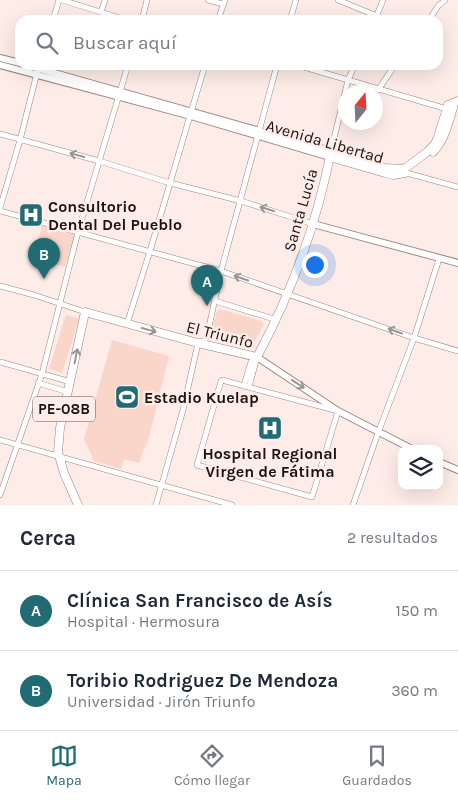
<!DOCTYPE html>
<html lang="es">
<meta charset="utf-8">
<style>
:root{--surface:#fff;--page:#f2f2f3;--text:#1f2937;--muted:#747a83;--line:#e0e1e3;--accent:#206b74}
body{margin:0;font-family:Karla,sans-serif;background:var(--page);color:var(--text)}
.controls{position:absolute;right:15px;bottom:15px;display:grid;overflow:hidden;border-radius:10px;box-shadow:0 5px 20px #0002}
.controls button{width:45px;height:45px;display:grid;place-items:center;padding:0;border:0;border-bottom:1px solid var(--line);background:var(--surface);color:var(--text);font:25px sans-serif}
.compass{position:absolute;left:338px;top:85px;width:45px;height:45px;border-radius:50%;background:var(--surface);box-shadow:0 5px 20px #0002;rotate:18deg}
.you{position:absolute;left:314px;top:264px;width:18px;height:18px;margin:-12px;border:4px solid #fff;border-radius:50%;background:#1a73e8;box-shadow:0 0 0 8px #1a73e833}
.badge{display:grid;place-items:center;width:32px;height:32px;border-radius:50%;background:var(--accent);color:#fff;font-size:16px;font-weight:700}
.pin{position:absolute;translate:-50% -41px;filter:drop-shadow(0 1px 2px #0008)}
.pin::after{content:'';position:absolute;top:26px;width:18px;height:15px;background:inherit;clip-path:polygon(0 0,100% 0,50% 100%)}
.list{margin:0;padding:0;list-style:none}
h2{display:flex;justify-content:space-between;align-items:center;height:65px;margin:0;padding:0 20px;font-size:21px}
h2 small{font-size:16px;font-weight:400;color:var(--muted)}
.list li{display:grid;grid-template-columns:32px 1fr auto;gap:15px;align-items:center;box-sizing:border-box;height:80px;padding:0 20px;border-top:1px solid var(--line)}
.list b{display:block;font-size:19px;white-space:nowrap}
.list p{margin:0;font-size:16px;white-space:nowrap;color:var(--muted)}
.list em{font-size:16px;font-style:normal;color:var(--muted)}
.icon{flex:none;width:28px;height:28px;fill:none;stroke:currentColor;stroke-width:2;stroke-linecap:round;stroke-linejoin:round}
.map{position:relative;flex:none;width:458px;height:505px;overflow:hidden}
.search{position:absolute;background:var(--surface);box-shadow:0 5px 20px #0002;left:15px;right:15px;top:15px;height:55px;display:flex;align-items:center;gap:12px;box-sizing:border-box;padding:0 18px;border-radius:15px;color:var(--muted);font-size:19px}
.sheet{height:225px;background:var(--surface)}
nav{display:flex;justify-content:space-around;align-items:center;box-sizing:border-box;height:70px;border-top:1px solid var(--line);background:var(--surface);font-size:14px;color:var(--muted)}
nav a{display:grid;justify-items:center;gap:2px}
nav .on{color:var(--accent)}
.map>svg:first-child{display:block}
.green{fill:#fad5ca}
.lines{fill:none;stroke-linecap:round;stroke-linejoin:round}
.minor-casing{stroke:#9e847d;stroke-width:6}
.major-casing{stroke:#9e847d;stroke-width:8}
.highway-casing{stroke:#9e847d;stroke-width:9}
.minor{stroke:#fff;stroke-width:5}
.major{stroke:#fff;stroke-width:6}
.highway{stroke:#fff;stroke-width:8}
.oneway{stroke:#999593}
.labels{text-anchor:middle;stroke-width:5;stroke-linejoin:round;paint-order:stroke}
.shield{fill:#fdece7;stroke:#605450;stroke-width:1}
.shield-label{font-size:15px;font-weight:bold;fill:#1c1310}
.street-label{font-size:16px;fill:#1c1310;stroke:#fdece7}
.poi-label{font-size:16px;font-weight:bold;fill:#1c1310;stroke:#fdece7;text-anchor:start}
</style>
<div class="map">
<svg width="458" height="505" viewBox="0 0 458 505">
<rect width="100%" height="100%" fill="#fdece7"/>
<path class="green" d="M43,224L76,234L65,267L32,258Z
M219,309L261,321L264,324L252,346L210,336L217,311Z
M66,315L79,319L62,373L49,369Z
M112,340L169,356L147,445L146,444L139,463L124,459L121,469L94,461L84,439Z"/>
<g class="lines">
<defs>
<path id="minor" d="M62,0L126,20
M208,0L223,4
M338,0L377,16
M101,12L105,0
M53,20L59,0
M142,20L147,0
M218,20L225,0
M290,20L296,0
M375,20L383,0
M429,20L438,6L445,0
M297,65L447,109L450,108
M378,90L395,65
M0,134L99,161L170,183L241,201L313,224
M331,151L348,80L355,65
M403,172L458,187
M0,208L20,140L39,65
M0,211L221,271L414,338L458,351
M0,286L34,295L85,312
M215,301L277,320
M127,324L150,251L205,65
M0,362L71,382
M222,380L338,411L312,497L197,465L221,381Z
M38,383L68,392
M244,385L251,362L257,357
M249,387L257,357
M0,440L232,505
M0,495L42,374L78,232L128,65
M156,505L183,410L198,343L205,340L207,336L221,271L277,65
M353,505L378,433L414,338L439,259"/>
<path id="major" d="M0,58L20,63
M0,65L191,116L330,157
M26,65L331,151
M313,224L458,263
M257,357L338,411L412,449
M439,462L458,470"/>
<path id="highway" d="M433,152C445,140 448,123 453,108V104
M330,157L385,173L393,175L405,173
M78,505L64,473L58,452L60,428L85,312L198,343L257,357C292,292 317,223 331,151L385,168L402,169L407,167L427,152L435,144L438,137L448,105L458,101"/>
</defs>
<use href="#minor" class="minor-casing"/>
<use href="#major" class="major-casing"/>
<use href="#highway" class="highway-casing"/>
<use href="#minor" class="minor"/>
<use href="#major" class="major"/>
<use href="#highway" class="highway"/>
</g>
<defs><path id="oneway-shaft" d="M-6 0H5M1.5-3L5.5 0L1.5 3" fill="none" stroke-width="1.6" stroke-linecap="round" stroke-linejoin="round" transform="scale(1.25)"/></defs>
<g class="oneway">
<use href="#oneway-shaft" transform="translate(77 155) rotate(-165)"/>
<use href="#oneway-shaft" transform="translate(267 209) rotate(-162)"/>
<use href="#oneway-shaft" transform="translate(241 278) rotate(-161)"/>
<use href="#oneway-shaft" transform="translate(149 330) rotate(15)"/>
<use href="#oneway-shaft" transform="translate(395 331) rotate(-161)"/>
<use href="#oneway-shaft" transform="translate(76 356) rotate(-79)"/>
<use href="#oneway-shaft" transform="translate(298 384) rotate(33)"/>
</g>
<defs>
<symbol id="hospital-square" viewBox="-11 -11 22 22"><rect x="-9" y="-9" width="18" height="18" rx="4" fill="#206b74" stroke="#fdece7"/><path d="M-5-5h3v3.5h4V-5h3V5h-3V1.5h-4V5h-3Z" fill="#fff"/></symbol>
<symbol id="stadium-square" viewBox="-11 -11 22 22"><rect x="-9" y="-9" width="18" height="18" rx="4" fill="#206b74" stroke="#fdece7"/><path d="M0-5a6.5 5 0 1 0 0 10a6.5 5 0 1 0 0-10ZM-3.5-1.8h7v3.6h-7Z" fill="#fff"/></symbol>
</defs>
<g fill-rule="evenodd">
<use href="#hospital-square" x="17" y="201" width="28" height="28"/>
<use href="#stadium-square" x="113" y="383" width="28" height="28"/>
<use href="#hospital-square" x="256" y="414" width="28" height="28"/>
</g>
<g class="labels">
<rect class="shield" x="33" y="396.5" width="62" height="25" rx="4"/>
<g class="shield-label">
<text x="64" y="414">PE-08B</text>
</g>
<g class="street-label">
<text transform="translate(325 141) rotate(16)" y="6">Avenida Libertad</text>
<text transform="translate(300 210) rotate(-74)" y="6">Santa Lucía</text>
<text transform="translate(220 334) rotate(14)" y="6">El Triunfo</text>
</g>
<g class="poi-label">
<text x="48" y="212">Consultorio<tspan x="48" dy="18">Dental Del Pueblo</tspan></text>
<text x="144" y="403">Estadio Kuelap</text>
<text x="270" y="459" text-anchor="middle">Hospital Regional<tspan x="270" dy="18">Virgen de Fátima</tspan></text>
</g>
</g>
</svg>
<div class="controls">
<button><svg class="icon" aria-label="layers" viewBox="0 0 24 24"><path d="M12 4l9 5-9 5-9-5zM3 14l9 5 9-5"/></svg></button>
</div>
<svg class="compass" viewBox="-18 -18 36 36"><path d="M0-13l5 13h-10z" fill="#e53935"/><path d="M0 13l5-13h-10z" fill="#747a83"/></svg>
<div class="you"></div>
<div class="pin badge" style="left:207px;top:306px">A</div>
<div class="pin badge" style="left:44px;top:279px">B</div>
<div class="search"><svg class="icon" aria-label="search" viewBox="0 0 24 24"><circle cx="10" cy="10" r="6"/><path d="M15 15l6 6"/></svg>Buscar aquí</div>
</div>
<section class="sheet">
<h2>Cerca<small>2 resultados</small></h2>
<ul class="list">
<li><span class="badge">A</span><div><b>Clínica San Francisco de Asís</b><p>Hospital · Hermosura</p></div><em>150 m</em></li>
<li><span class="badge">B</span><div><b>Toribio Rodriguez De Mendoza</b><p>Universidad · Jirón Triunfo</p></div><em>360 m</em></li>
</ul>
</section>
<nav>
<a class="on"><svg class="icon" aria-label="map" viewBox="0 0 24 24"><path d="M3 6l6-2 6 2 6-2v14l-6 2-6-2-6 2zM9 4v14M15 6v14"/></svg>Mapa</a>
<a><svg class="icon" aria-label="directions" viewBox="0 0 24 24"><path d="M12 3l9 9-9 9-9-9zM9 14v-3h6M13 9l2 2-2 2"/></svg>Cómo llegar</a>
<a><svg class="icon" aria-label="saved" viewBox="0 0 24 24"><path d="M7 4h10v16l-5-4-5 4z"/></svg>Guardados</a>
</nav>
